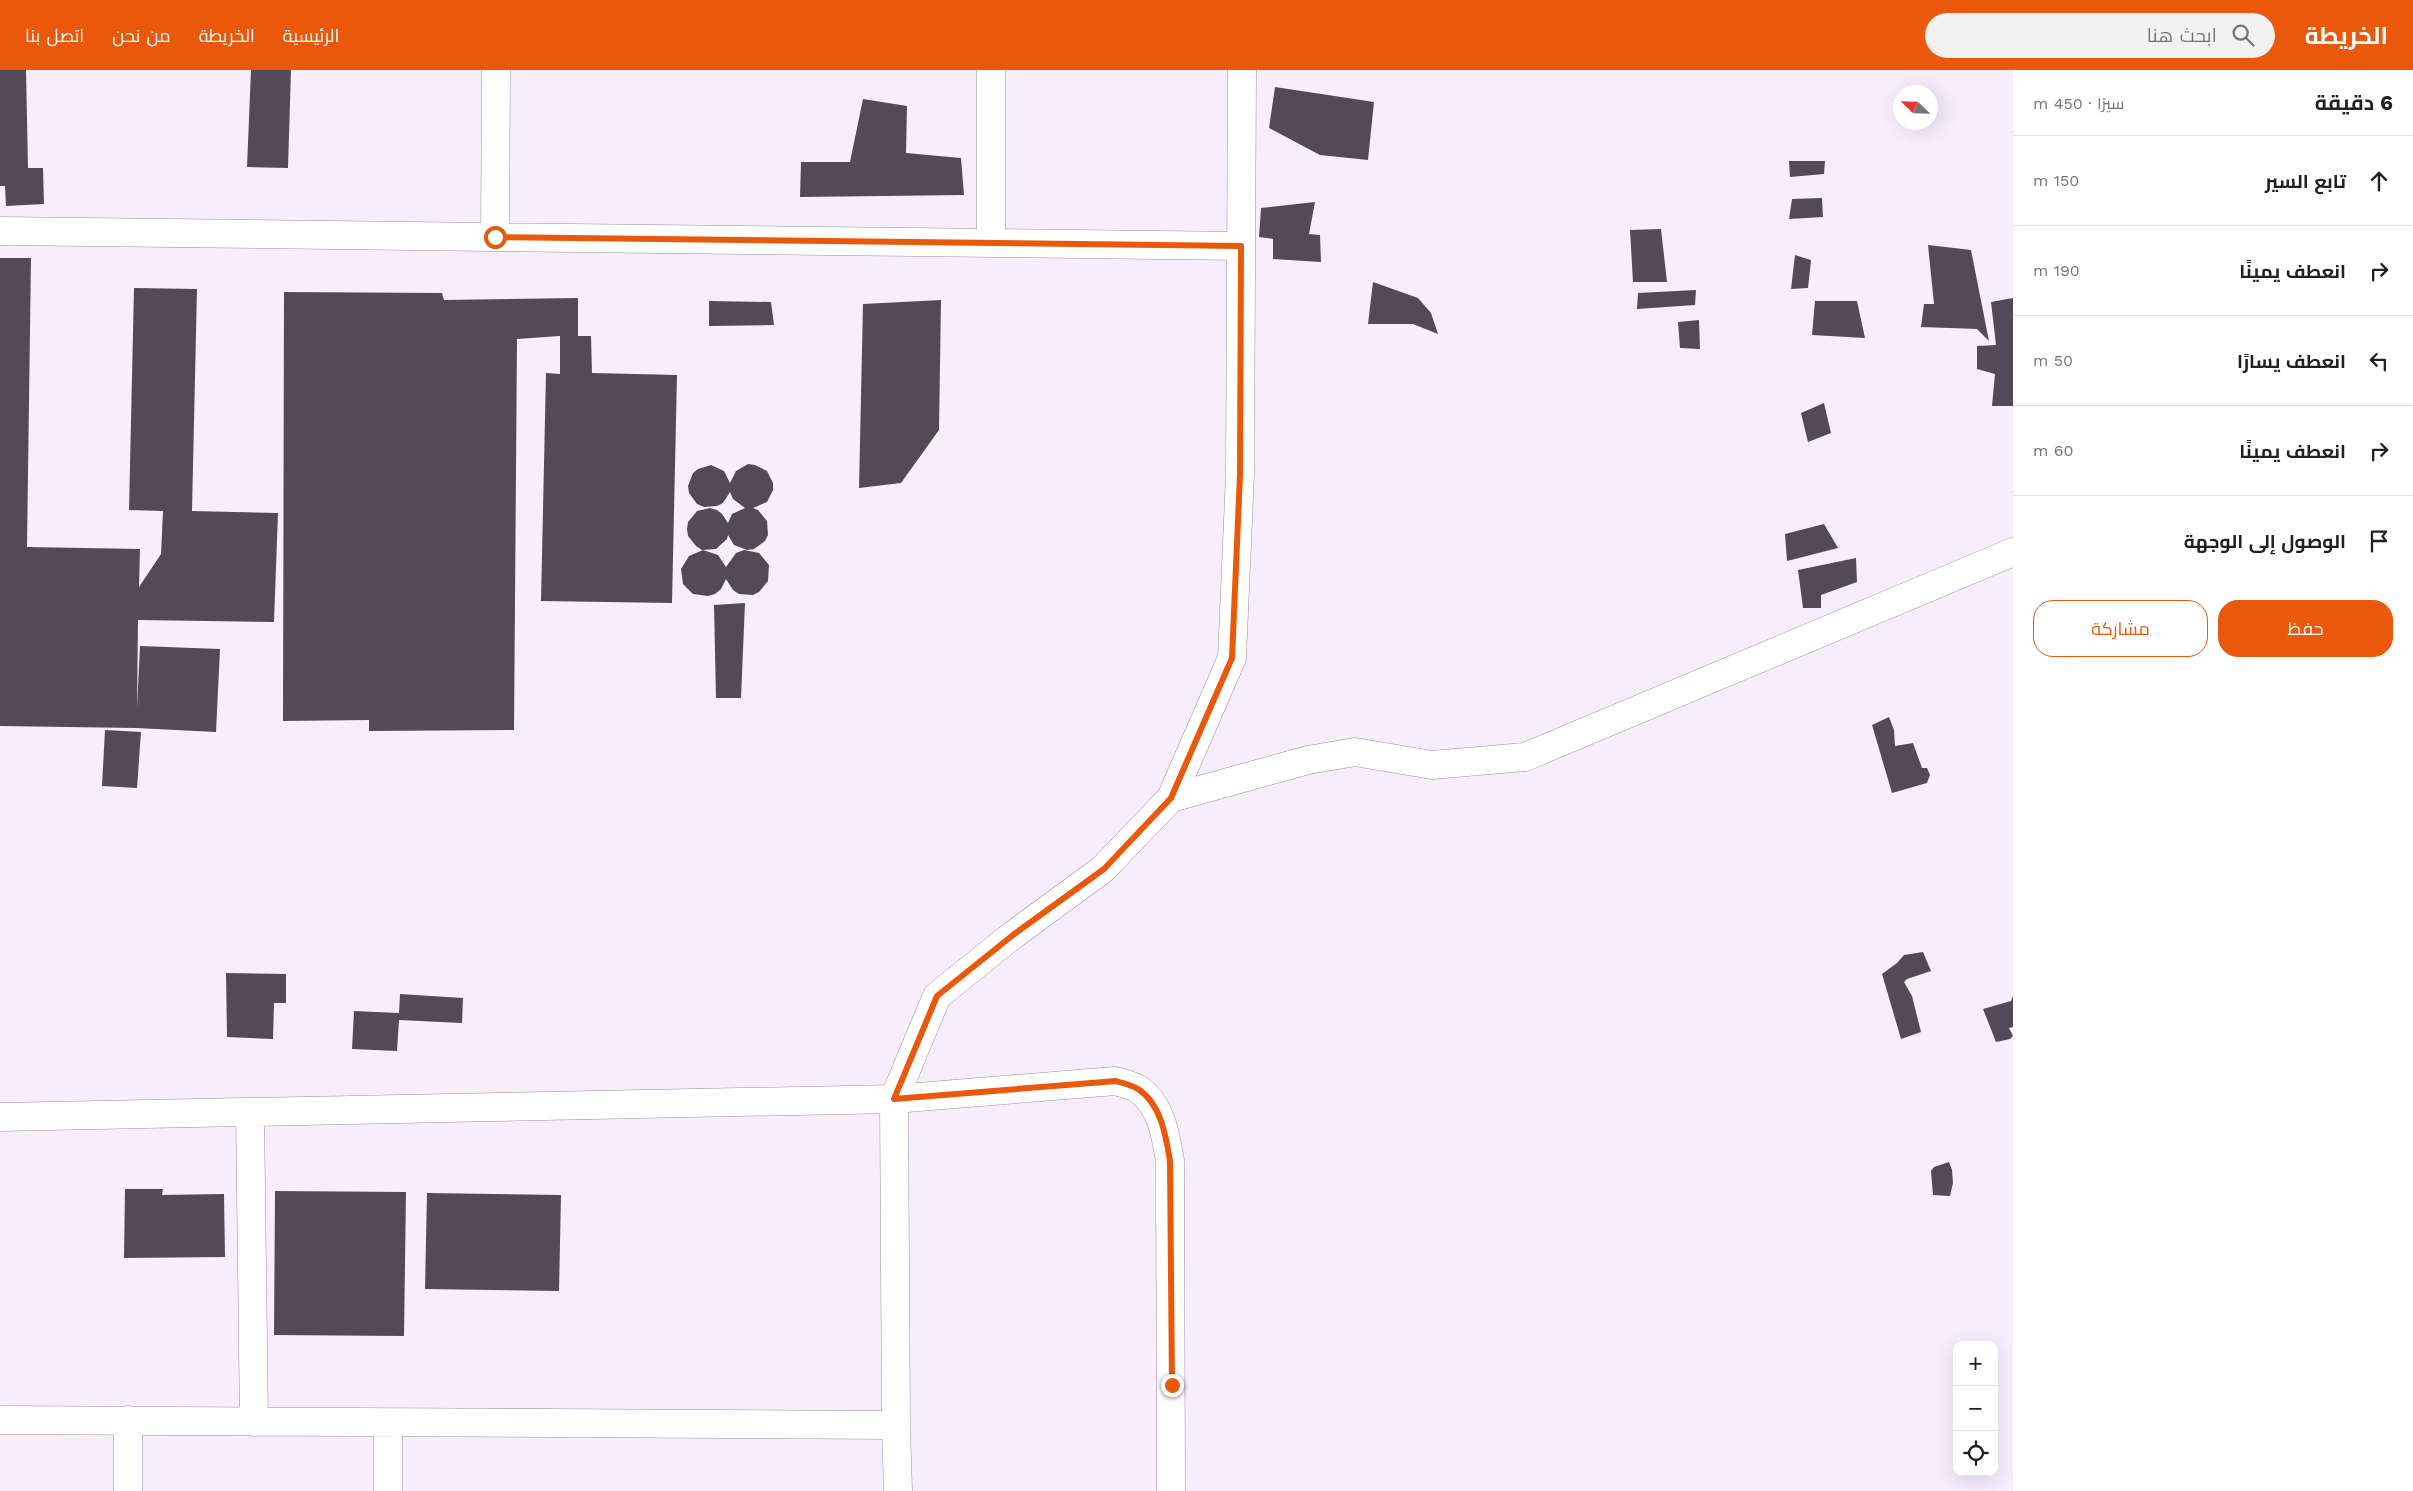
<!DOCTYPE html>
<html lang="ar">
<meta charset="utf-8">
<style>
:root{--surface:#fff;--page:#f2f2f2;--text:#202124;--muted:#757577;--line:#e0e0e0;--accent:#ea580c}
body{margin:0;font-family:"Work Sans",Cairo,sans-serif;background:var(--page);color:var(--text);direction:rtl}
.controls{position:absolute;right:15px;bottom:15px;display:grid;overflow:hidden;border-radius:10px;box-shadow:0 5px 20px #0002}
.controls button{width:45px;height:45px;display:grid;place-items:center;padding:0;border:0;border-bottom:1px solid var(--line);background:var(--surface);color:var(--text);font:25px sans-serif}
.compass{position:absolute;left:1893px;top:15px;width:45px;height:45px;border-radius:50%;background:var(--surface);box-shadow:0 5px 20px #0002;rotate:293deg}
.stop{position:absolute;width:15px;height:15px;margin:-11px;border:4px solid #ea580c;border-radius:50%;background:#fff}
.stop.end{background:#ea580c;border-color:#fff;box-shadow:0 1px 5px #0008}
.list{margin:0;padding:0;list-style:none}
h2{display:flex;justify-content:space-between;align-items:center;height:65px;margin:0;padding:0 20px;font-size:21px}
h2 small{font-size:16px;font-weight:400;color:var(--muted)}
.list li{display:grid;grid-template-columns:32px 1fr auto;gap:15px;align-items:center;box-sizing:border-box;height:90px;padding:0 20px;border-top:1px solid var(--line)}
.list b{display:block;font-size:19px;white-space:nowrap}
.list em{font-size:16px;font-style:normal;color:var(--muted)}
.actions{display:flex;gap:10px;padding:15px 20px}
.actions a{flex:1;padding:11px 0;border:1px solid var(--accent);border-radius:20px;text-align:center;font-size:18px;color:var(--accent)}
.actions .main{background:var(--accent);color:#fff}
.icon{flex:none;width:28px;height:28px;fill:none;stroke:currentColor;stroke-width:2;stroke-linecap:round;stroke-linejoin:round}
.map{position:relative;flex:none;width:2013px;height:1421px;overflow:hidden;direction:ltr}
header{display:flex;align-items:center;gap:30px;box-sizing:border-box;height:70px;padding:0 25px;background:var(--accent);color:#fff}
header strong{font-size:24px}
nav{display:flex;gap:28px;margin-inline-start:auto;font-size:18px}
.search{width:350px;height:45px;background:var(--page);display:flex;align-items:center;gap:12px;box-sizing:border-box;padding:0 18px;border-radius:28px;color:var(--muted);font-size:19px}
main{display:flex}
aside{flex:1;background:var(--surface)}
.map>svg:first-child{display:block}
.building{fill:#534958}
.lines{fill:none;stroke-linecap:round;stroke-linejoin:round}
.street-casing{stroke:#988e9f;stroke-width:29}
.street{stroke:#fff;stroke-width:28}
.route{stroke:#ea580c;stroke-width:6}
</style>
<header>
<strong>الخريطة</strong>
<div class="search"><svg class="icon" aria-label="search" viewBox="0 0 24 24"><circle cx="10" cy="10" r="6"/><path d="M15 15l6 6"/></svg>ابحث هنا</div>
<nav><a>الرئيسية</a><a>الخريطة</a><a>من نحن</a><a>اتصل بنا</a></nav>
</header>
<main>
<aside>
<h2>6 دقيقة<small>سيرًا · 450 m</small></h2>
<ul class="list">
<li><svg class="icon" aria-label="ahead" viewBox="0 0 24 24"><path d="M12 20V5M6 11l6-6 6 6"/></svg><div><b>تابع السير</b></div><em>150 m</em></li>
<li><svg class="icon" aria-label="right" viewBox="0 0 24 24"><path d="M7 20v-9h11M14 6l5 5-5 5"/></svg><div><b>انعطف يمينًا</b></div><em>190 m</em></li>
<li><svg class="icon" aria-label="left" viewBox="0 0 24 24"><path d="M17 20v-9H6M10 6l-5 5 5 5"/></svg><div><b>انعطف يسارًا</b></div><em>50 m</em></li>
<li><svg class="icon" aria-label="right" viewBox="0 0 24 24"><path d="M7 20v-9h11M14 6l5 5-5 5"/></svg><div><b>انعطف يمينًا</b></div><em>60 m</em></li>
<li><svg class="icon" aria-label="arrive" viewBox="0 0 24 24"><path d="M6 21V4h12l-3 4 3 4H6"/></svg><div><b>الوصول إلى الوجهة</b></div></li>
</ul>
<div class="actions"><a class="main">حفظ</a><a>مشاركة</a></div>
</aside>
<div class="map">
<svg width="2013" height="1421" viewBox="0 0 2013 1421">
<rect width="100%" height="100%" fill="#f7eefd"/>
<path class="building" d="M0,0H26L28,98H43L44,134L6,136L5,116H0Z
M251,0H291L288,98L247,97Z
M1275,17L1374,32L1368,90L1320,85L1269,58Z
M863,29L907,36L906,83L961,88L964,125L800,127L801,92H850Z
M1789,91H1825L1824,104L1790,107Z
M1822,128L1823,147L1789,149L1792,129Z
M1315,132L1309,164L1320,165L1321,192L1273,189V169L1259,167L1261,138Z
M1661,159L1667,212H1633L1630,160Z
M1928,175L1971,180L1989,271L1977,259L1921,257L1924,234H1934Z
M1795,185L1811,190L1808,218L1791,219Z
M0,188H31L27,477L140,479L139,517L161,484L163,441L129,440L134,218L197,219L192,441L278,443L274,552L138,550L137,638L140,576L220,579L216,662L136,658L0,656Z
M1373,212L1418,228L1431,243L1438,264L1413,254H1368Z
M1696,220L1695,235L1637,239L1638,223Z
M284,222L442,223L444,230L578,228V266H591L592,303L677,305L672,533L541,531L546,303L560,304V266L517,269L514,660L369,661V650L283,651Z
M2013,228V336H1992L1995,304L1977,299V276L1996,275L1991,232Z
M941,230L939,360L901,413L859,418L863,234Z
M709,231L771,232L774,255L709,256Z
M1815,231H1857L1865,268L1812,265Z
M1699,250L1700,279L1680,278L1678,252Z
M1824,333L1831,363L1808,372L1801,343Z
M748,394L755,395L767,401L773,413V420L767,432L753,438L758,440L767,451L768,465L765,471L754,479L747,480L734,475L728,465L727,469L716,479L702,480L696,476L688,466L687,459L688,452L697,441L710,438L717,440L722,444L728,453L732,444L745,438L733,429L730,422L723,433L717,436L704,437L697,434L689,423L688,416L693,403L698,399L711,395L724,401L730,413L736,401Z
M1824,454L1838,478L1787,491L1785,464Z
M703,480L718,485L726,497L736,483L744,480L759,483L769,495L768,511L759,522L753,525L739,524L733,520L726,509L721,519L715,524L708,526L693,524L683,514L681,499L689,486Z
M1856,488L1857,512L1821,525V538H1803L1798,500Z
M745,533L741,628H716L714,535Z
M1889,647L1894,660L1895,676L1913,673L1922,698H1927L1930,705L1927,713L1892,723L1872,655Z
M105,660L141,662L137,718L102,716Z
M1923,882L1931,901L1907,909L1904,912L1912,926L1921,962L1901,969L1882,904L1897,893L1904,885Z
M226,903L286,904V933H274L273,969L227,967Z
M400,924L463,928L462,953L399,950L397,981L352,979L354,941L399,943Z
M2013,926V957L2009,958L2013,966L2010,969L1996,972L1983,939L2011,931Z
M1949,1092L1952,1100L1953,1113L1950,1126L1933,1125L1931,1101L1934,1097Z
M125,1119H163L162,1125L224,1124L225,1187L124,1188Z
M275,1121L406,1122L404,1266L274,1265Z
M427,1123L561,1125L559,1221L425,1219Z"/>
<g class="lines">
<defs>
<path id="street" d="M0,161L1241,176
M495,167L496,0
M991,173V0
M1171,728L1308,690L1355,682L1432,695L1525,687L2013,482
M250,1043L254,1352
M0,1047L894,1029L1115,1011C1122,1013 1132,1015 1138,1019C1161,1034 1166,1066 1170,1091L1171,1421
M0,1350L896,1355
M128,1421V1350
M388,1421V1353
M898,1421L896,1355L894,1029L937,926L1013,865L1103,799L1171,728L1232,588L1240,405L1242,0"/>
</defs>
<use href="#street" class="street-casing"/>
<use href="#street" class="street"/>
</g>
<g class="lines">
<path class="route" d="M495,167L1241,176L1240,405L1232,588L1171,728L1104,799L1013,865L937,926L894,1029L1116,1011C1122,1013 1132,1015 1138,1019C1161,1034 1166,1066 1170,1091L1172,1315"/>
</g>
</svg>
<div class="controls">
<button>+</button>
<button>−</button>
<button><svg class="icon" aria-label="locate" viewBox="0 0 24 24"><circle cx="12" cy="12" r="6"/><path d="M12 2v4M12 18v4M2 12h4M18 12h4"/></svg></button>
</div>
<svg class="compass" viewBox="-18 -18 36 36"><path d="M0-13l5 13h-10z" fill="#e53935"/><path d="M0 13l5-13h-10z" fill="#757577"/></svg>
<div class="stop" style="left:495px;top:167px"></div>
<div class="stop end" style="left:1172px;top:1315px"></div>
</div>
</main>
